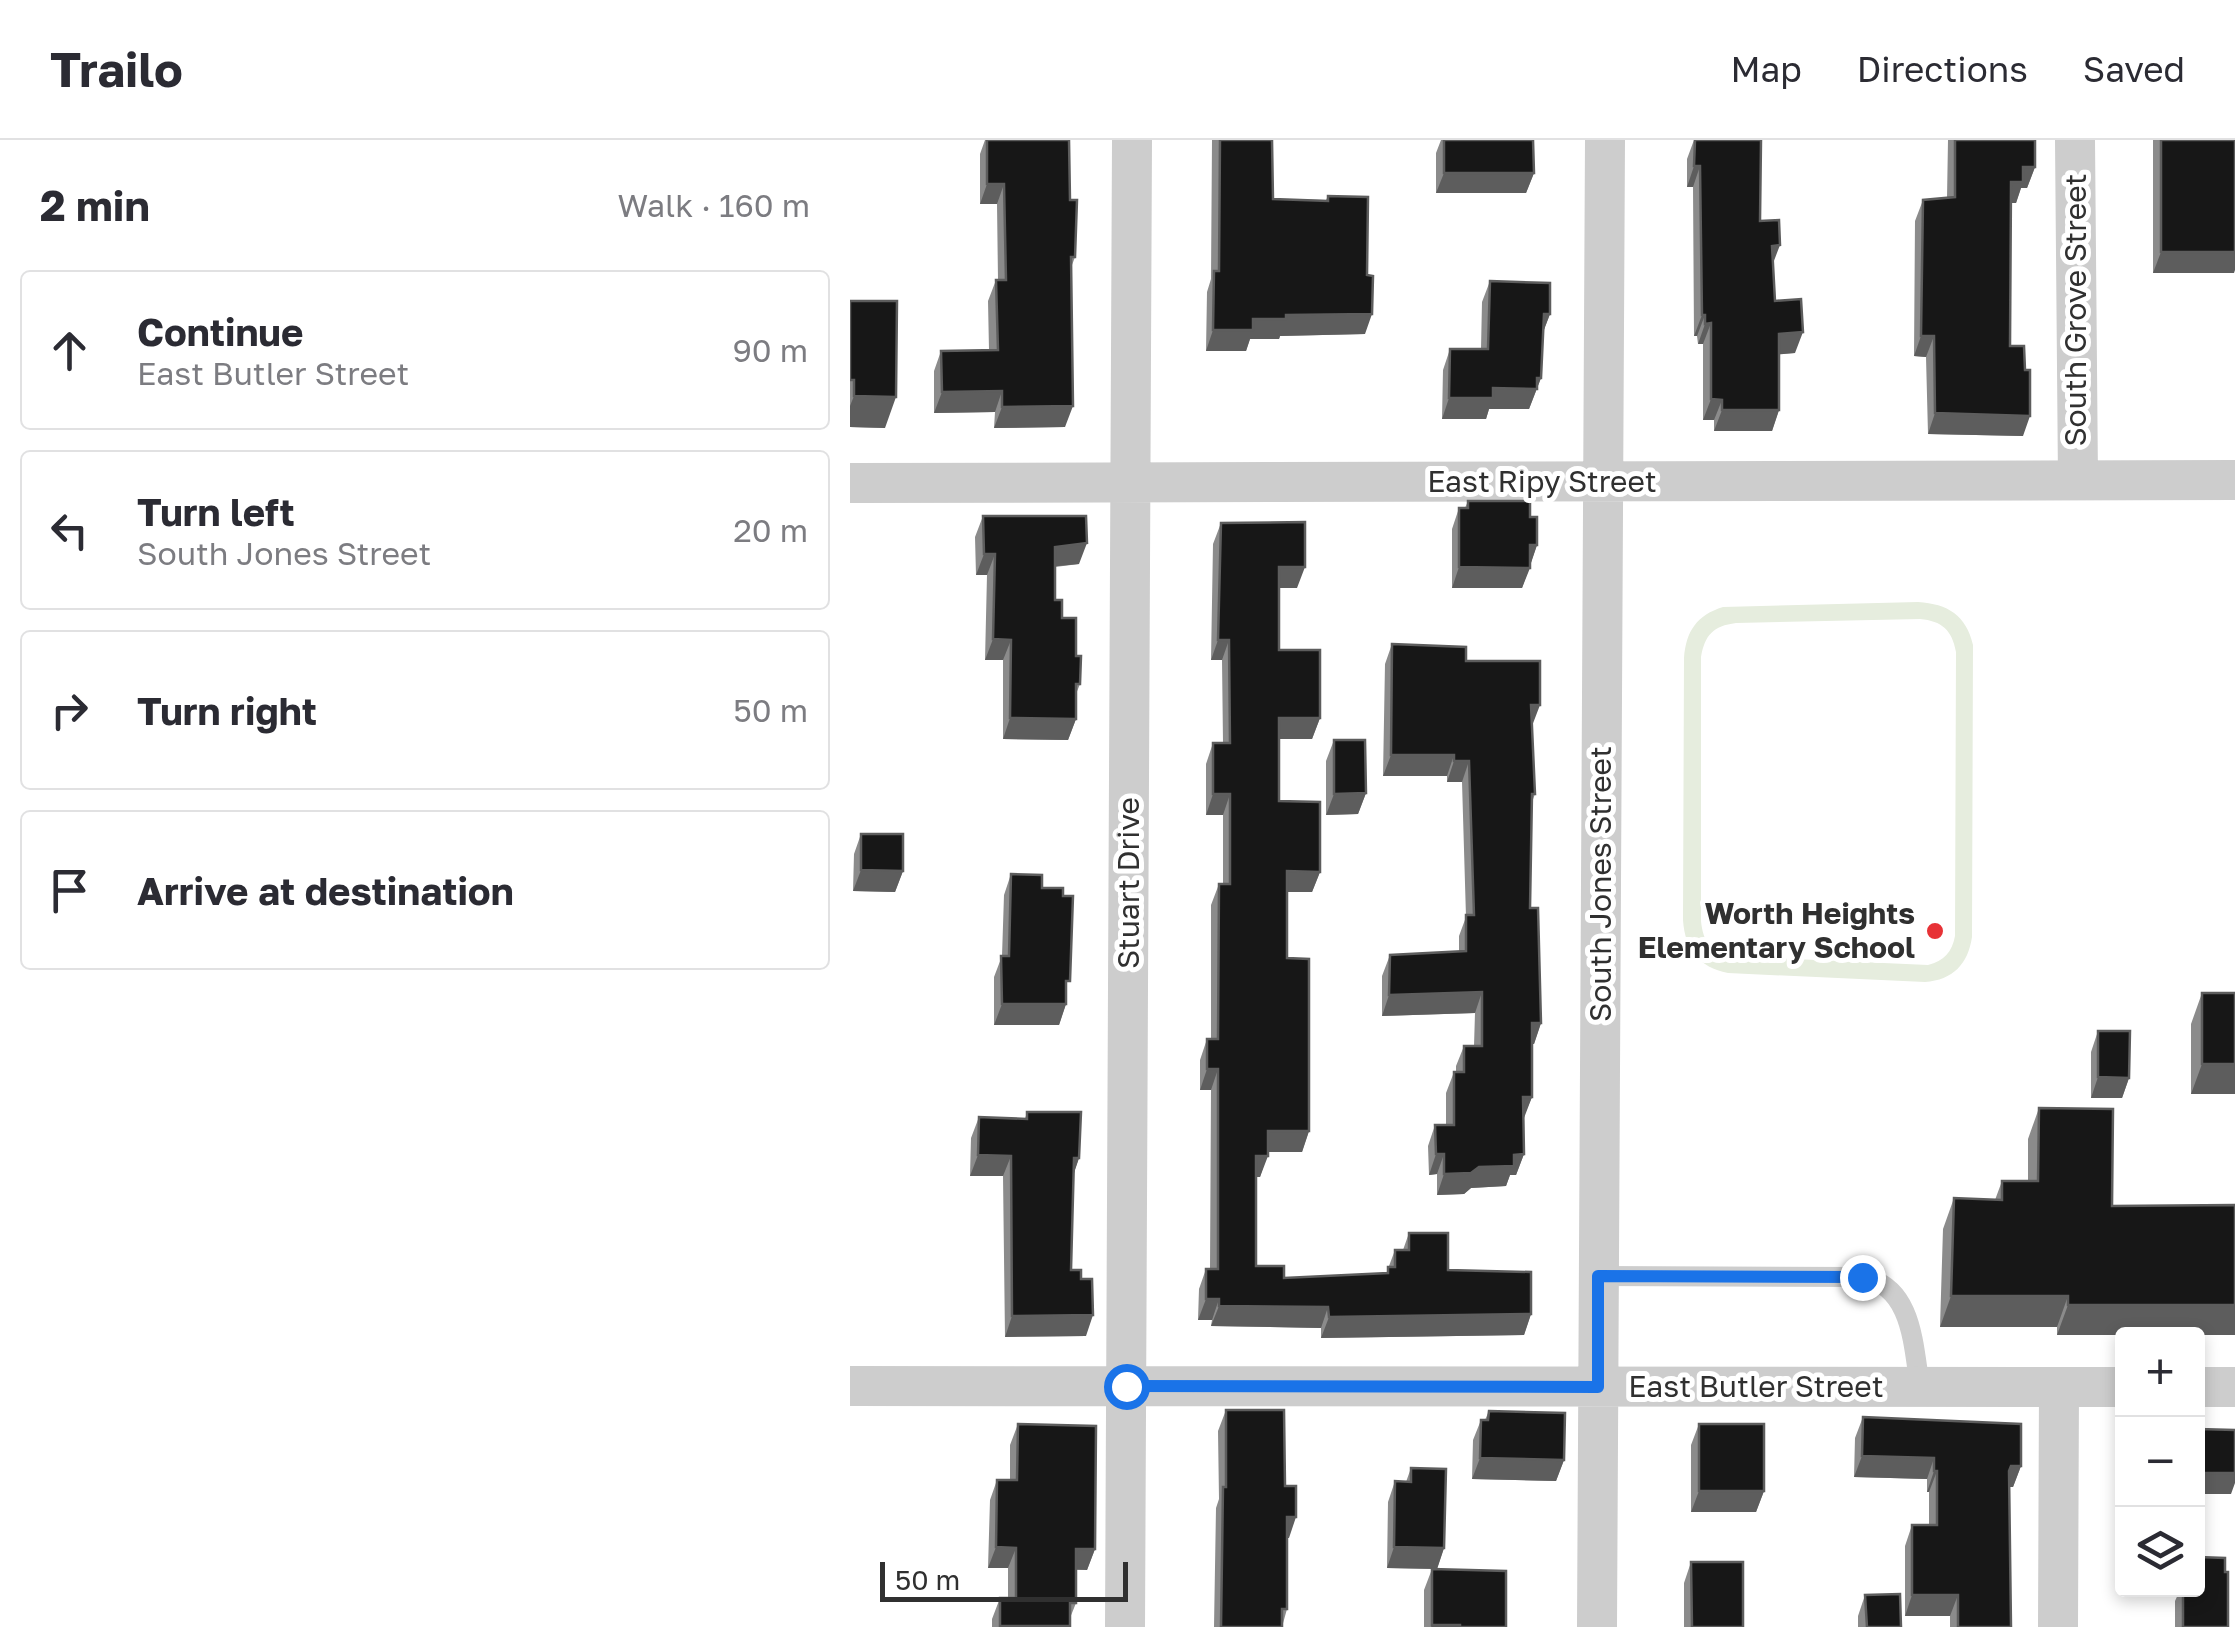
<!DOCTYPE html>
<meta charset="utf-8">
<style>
:root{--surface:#fff;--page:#f7f7f7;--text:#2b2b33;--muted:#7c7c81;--line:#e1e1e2}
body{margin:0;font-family:"Golos Text",sans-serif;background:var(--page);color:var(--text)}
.controls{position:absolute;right:30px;bottom:30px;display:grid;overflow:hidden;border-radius:10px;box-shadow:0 5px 15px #0003}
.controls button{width:90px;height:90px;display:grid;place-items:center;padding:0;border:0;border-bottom:2px solid var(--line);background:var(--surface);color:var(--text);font:50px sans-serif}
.scale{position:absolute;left:30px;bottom:25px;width:248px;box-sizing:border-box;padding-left:10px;border:5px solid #303030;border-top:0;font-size:28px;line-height:35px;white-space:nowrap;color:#303030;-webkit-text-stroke:8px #fff;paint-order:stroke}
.stop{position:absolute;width:30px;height:30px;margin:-22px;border:8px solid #1a73e8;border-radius:50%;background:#fff}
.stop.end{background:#1a73e8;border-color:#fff;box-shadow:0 2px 10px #0008}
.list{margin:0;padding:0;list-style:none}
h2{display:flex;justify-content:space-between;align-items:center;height:130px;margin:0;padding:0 40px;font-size:42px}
h2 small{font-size:32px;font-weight:400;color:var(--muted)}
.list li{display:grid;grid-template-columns:65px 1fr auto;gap:30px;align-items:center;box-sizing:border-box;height:160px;margin:0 20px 20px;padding:0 20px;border:2px solid var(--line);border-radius:10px}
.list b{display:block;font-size:38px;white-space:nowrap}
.list p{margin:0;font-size:32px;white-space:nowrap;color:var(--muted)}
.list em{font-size:32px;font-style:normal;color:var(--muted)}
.icon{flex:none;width:55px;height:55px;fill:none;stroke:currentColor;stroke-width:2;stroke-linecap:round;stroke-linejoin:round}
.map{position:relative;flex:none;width:1385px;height:1487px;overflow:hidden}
header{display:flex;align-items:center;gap:60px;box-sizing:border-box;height:140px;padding:0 50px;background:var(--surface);border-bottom:2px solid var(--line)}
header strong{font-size:48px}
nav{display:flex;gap:55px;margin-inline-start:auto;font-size:35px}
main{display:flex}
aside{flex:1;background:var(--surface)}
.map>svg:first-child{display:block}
.green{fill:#e6edde;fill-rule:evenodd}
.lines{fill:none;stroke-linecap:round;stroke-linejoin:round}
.lane{stroke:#cdcdcd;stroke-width:20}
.street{stroke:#cdcdcd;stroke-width:40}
.wall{fill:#8b8b8b}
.shaded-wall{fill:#5d5d5d}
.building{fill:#171717;stroke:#5d5d5d;stroke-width:2.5}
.route{stroke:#1a73e8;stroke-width:12}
.poi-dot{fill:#e73236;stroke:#fff;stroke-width:4}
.labels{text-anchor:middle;stroke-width:10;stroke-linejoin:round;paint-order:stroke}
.street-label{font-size:30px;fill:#303030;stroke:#fff}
.poi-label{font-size:30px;font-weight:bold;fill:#303030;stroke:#fff;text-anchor:end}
</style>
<header>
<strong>Trailo</strong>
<nav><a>Map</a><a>Directions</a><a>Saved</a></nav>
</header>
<main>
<aside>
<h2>2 min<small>Walk · 160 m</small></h2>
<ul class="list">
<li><svg class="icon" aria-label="ahead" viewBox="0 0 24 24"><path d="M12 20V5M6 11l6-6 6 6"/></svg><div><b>Continue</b><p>East Butler Street</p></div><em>90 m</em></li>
<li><svg class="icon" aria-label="left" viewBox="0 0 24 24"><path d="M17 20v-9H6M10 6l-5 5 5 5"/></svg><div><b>Turn left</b><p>South Jones Street</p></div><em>20 m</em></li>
<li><svg class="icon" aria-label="right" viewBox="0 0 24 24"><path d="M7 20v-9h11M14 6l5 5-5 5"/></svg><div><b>Turn right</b></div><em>50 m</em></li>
<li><svg class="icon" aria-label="arrive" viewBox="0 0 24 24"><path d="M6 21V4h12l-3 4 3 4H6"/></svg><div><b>Arrive at destination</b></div></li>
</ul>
</aside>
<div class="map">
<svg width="1385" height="1487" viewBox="0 0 1385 1487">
<rect width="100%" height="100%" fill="#fff"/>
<path class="green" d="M1068,462C1098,464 1116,475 1123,505L1122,797C1118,824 1103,840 1075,842L878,833C849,827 835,810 833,780L834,518C836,491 847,475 873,467ZM1070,479C1092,481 1102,490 1106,512L1105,796C1102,812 1094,821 1078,825L880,816C860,812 853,801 851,781V517C855,495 863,486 886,483Z"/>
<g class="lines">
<path class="lane" d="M748,1136L1012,1137C1063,1146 1063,1205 1070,1247"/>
<path class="street" d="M1225,0L1228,340
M0,343L1385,340
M0,1246L1272,1247
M1348,1247H1385
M275,1487L282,0
M747,1487L755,0
M1208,1487L1209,1247"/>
</g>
<path class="wall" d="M135,0H219L220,60L225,117L222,125L215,287L144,288L145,272L84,273V231L91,211L139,210L138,161L146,140H148L147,64H130V14Z
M362,0H422L423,59L476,60L478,56L515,194L430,196L429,199H400L396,211H356L357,152L361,139Z
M591,0H683L684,33L676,53H586V13Z
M844,0L910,81L923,123L925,161L945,213L929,214V270L922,291H864V280H853V204H848L847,196H844L843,47H837V19Z
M1098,0H1185V27L1177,48H1171L1166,63H1161L1160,206L1173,296L1078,294L1076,217L1064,216L1065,81L1073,60L1097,58Z
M1303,0H1385L1384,133H1303Z
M640,141L700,174L693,192L691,238L679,269H639L636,279H592L593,230L600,209H631L632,162Z
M0,161L35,288L0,287Z
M618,361L680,377L687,405L672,448H602V389L609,368H615Z
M133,376L229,424L205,427V460L226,516L230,544L226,554V579L218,600L153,599V520H135L137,435H126L125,397Z
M371,383L447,448H429V510L470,578L462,599H429V661L470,732L462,752H437V818L459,991L452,1012H418L410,1037H406V1126L434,1138L536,1134L545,1110H553L559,1093L598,1130L681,1174L674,1195L471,1198V1188L361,1186L362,1180H348L349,1149L356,1129H360L361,950H350V920L357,899H361V765L369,744H373V675H356V624L363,603H373L372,520H361L363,404Z
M542,504L616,521L682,586L685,654L682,662L680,768L691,883L684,904H682V957L673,978L674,1014L666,1035H660L656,1046L621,1048L614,1054L587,1055V1034L579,1035L578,1006L585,985H596V953L604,932H606V926L614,906H624L625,873L532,876V836L540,815L609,811V796L616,777L612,642H597V636H533L535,524Z
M484,600L516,653L508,674L476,675V621Z
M11,694L53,731L45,752L3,751L4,714Z
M161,734L192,748L216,853V864L209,885H144V837L152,816L154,755Z
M1352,853L1385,954H1341V884Z
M1248,891L1279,938L1272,958H1241V912Z
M1189,968L1262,1066L1385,1195H1207V1187H1090L1093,1089L1104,1058L1145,1060L1152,1041H1178V999Z
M177,972L229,1018L223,1035L221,1130L236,1196L155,1197L153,1036H120L121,998L129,977L175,979Z
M376,1270L435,1346L439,1398H437V1469L432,1487H364L366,1368L369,1359L368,1291Z
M639,1271L714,1320L706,1341L622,1339L623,1300L631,1280H635Z
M1013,1277L1171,1326L1163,1347H1159L1161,1487H1100V1476H1055V1406L1062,1385H1079V1352H1077V1339L1004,1337L1005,1298Z
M168,1284L245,1409L237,1430H226V1463L220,1478V1487H142V1479L150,1458H158V1428H138L140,1360L147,1340H160V1305Z
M849,1284L914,1351L906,1372H841V1305Z
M561,1328L594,1408L587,1429L537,1428L538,1362L545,1341L556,1342Z
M841,1422L893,1487H834V1443Z
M582,1429L656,1487H574V1450Z
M1375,1432L1378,1487H1325V1461L1330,1450H1348Z
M1015,1455L1051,1487H1008V1476Z"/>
<path class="shaded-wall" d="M844,26H850L843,47H837Z
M1173,27H1185L1177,48H1171L1166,63H1154L1161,42Z
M594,33H684L676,53H586Z
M137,44H154L147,64H130Z
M930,105L922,126V106Z
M1311,112H1385V130L1384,133H1303Z
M522,174L515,194L430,196L429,199H400L396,211H356L363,190L403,179L436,175Z
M694,174H700L692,195Z
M852,175H855L847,196H844Z
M861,183L853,204H848L855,184Z
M953,192L945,213L922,215L929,194Z
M1071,196H1084L1076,217L1064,216Z
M687,238H691L679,269H639L636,279H592L599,258Z
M152,251L145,272L84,273L92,252Z
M4,256L46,257L35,288L0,287V266Z
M861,259L872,260L864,280H853Z
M223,266L215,287L144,288L152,267Z
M872,270H929L922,291H864Z
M1085,273L1180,276L1173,296L1078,294Z
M237,403L229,424L198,427L205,407Z
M680,405H687L680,426Z
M134,414H145L137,435H126Z
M429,427H455L447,448H422Z
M609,427L680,428L672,448H602Z
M143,499L161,500L153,520H135Z
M368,500H379L372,520H361Z
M681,565H690L682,586Z
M160,578L226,579L218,600L153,599Z
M429,578H470L462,599H421Z
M541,615H604L597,636H533Z
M604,621H619L612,642H597Z
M516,653L508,674L476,675L484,654Z
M363,654H380L373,675H356Z
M11,730L53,731L45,752L3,751Z
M437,731L470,732L462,752H430Z
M632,852L625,873L532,876L539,855Z
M152,864H216L209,885H144Z
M682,883H691L684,904H674Z
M1352,924H1385V954H1341Z
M357,929H368L361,950H350Z
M1248,937L1279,938L1272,958H1241Z
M673,957H682L674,978H665Z
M418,991H459L452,1012H411Z
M586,1014H594L587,1034L579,1035Z
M674,1014L666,1035H660L656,1046L621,1048L614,1054L587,1055L594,1034L664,1015Z
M128,1015L161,1016L153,1036H120Z
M406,1016H418L410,1037H398Z
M224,1018H229L222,1039Z
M1101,1156H1218L1207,1187H1090Z
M356,1159H369L362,1180H348Z
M1218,1165H1385V1195H1207Z
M369,1166L478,1167L471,1188L361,1186Z
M681,1174L674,1195L471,1198L479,1177Z
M243,1175L236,1196L155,1197L162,1176Z
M1012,1316L1084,1318L1077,1339L1004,1337Z
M630,1318L714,1320L706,1341L622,1339Z
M1161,1326H1171L1163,1347H1153Z
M1084,1331H1087L1079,1352H1077Z
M1348,1333H1385V1343L1381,1354H1348Z
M849,1351H914L906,1372H841Z
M437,1377H446L439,1398H429Z
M146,1407L166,1408L158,1428H138Z
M544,1407L594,1408L587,1429L537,1428Z
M226,1409H245L237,1430L218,1429Z
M1062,1455H1108L1100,1476H1055Z
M582,1485H610V1487H581Z"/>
<path class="building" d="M137,0H219L220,60H227L225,117H221L223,266L152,267V251L92,252L91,211L148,210L146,140H156L154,44H137Z
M370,0H422L423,59L478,61V56L518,57L517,135L523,136L522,174L436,175V179H403V190H363L364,131H369Z
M594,0H683L684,33H594Z
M845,0H911L910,81L929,80L930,105L922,106L925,161L951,159L953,192L929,194V270H872V260L861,259V183L855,184V175H852L850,26H844Z
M1105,0H1185V27H1173V42H1161L1160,206H1174L1175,230H1180V276L1085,273L1084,196H1071L1073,60L1105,57Z
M1311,0H1385V112H1311Z
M640,141L700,143V174H694L691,238H687V249L643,248V258H599L600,209H638Z
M0,161H47L46,257L4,256V240H0Z
M618,361H680V377H687V405H680V428L609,427V368H618Z
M133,376H236L237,403L205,407V460H212V478H226V516H231L230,544H226V579L160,578L161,500L143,499L145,414H134Z
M455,382V427H429V510H470V578H429V661L470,662V732L437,731V818L459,819V991H418V1016H406V1126H434V1138L538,1133V1127H545V1110H559V1093H598V1130L681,1132V1174L479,1177L478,1167L369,1166V1159H356V1129H368V929H357V899H368L369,744H380V654H363V603H380L379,500H368L371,383Z
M542,504L616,507V521H690V565H681L685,654H682L680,768H688L691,883H682V957H673L674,1014L664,1015V1026L629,1027L621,1033L594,1034V1014H586L585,985H604V932H614V906H632V852L539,855L540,815L616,811V775H624L619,621H604V615H541Z
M484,600H515L516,653L484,654Z
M11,694H53V731L11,730Z
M161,734L192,735V748H213V756H223L220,841H216V864H152L151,816H159Z
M1352,853H1385V924H1352Z
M1248,891H1280L1279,938L1248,937Z
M1189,968L1263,969L1262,1066L1385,1065V1165H1218V1156H1101L1104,1058L1152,1060V1041H1188Z
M177,972H231L229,1018H224L221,1130H231V1139H242L243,1175L162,1176L161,1016L128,1015L129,977L177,979Z
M376,1270H434L435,1346H446V1377H437V1469H432V1487H371L373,1347H376Z
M639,1271L715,1273L714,1320L630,1318L631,1280H638Z
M1013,1277L1171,1284V1326H1161L1159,1331L1161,1487H1108V1455H1062V1385H1087V1331H1084V1318L1012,1316Z
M168,1284L246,1286L245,1409H226V1463H220V1486H150V1458H166V1408L146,1407L147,1340H167Z
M849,1284H914V1351H849Z
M1348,1289L1385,1290V1333H1348Z
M561,1328L596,1329L594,1408L544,1407L545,1341L561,1342Z
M1348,1417L1375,1418V1432H1378V1487H1333V1450H1348Z
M841,1422H893V1487H842Z
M582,1429L656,1431V1487H610V1485H582Z
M1050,1454L1051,1487H1017L1015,1455Z"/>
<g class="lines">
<path class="route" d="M276,1246L748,1247V1136L1012,1137"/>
</g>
<circle class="poi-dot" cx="1085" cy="791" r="10"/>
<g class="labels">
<g class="street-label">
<text transform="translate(1226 170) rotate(-90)" y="10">South Grove Street</text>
<text x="692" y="352">East Ripy Street</text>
<text transform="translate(279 743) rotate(-90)" y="10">Stuart Drive</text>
<text transform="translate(751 744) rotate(-90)" y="10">South Jones Street</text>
<text x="906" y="1257">East Butler Street</text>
</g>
<g class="poi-label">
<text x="1065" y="784">Worth Heights<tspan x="1065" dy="34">Elementary School</tspan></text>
</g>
</g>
</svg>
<div class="controls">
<button>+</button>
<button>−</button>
<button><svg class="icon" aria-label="layers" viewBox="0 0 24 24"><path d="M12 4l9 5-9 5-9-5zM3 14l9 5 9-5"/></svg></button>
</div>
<div class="scale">50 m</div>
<div class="stop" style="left:276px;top:1246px"></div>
<div class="stop end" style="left:1012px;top:1137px"></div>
</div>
</main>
